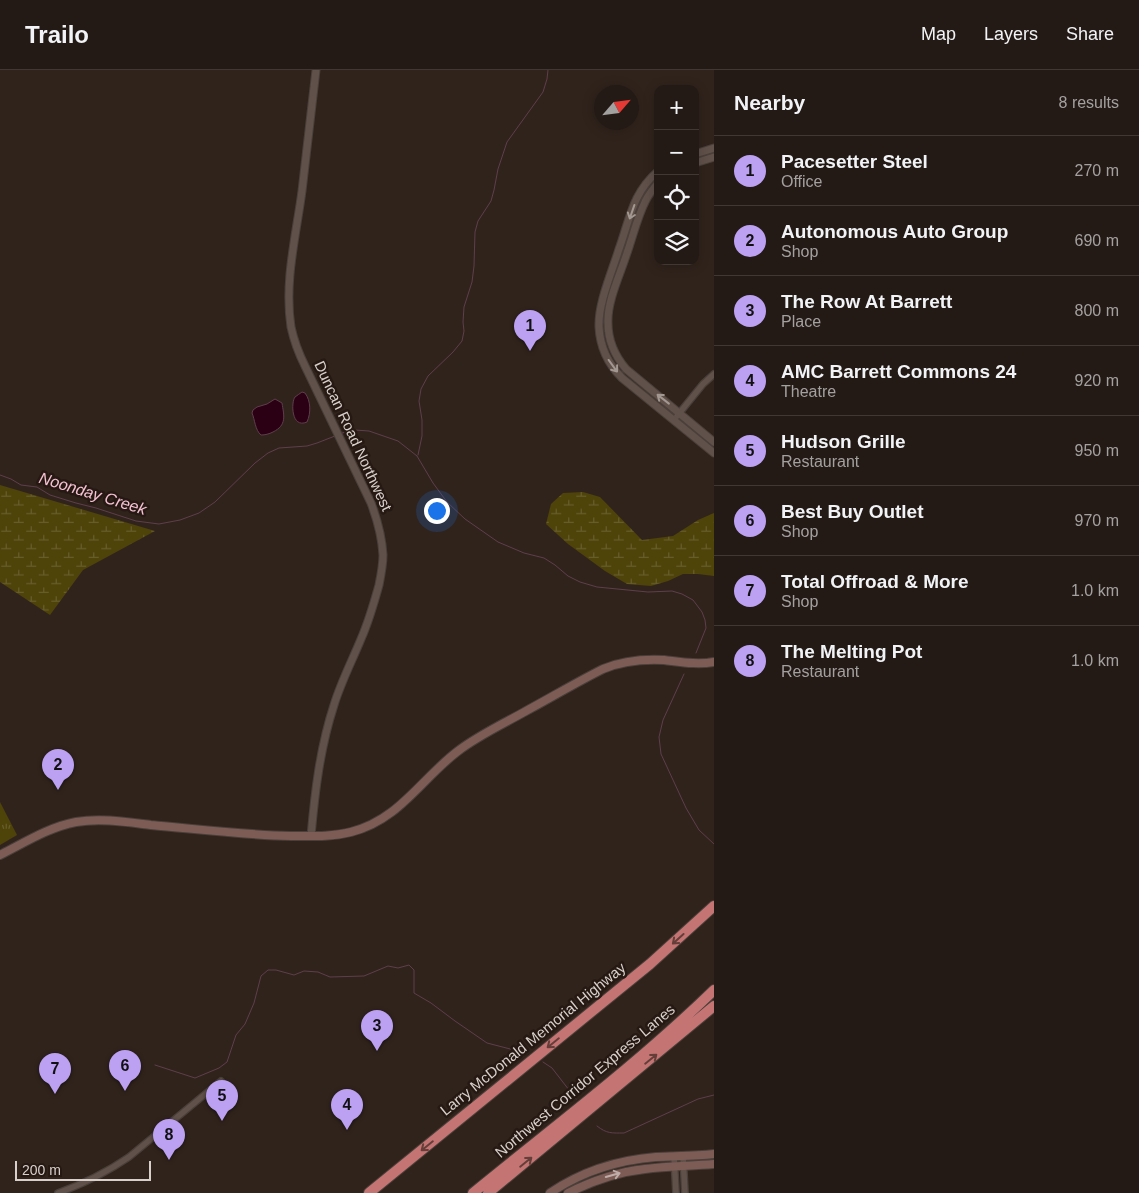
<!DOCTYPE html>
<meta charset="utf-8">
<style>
:root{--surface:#241a15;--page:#2c231e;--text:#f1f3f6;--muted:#a3a1a0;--line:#413834;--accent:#bca0f2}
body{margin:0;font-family:Helvetica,sans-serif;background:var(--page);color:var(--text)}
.controls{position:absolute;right:15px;top:15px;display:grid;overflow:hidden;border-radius:10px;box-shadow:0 2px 12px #0003}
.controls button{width:45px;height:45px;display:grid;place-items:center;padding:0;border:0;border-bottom:1px solid var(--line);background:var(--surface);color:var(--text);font:25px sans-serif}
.compass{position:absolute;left:594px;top:15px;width:45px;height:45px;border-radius:50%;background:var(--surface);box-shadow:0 2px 12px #0003;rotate:62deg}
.scale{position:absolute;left:15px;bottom:12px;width:136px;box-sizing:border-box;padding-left:5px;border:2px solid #d9d0cb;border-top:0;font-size:14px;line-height:18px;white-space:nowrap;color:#d9d0cb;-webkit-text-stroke:4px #261913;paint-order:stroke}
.you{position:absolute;left:436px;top:440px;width:18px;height:18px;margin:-12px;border:4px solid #fff;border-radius:50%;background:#1a73e8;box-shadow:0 0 0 8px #1a73e833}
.badge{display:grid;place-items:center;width:32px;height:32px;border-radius:50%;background:var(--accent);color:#111;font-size:16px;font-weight:700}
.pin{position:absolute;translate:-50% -41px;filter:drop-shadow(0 1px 2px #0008)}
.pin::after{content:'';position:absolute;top:26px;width:18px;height:15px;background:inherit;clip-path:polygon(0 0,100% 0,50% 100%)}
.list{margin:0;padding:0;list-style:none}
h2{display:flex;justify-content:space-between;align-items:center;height:65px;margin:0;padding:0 20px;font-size:21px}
h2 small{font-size:16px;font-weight:400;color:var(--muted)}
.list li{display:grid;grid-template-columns:32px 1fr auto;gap:15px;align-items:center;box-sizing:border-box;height:70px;padding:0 20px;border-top:1px solid var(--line)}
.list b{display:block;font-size:19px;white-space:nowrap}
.list p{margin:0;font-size:16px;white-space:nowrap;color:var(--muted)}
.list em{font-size:16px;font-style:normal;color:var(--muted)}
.icon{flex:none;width:28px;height:28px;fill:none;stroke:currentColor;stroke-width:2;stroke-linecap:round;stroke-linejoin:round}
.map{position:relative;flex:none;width:714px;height:1123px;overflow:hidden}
header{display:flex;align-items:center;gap:30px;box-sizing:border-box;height:70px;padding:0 25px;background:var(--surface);border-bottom:1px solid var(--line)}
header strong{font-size:24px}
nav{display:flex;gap:28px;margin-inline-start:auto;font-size:18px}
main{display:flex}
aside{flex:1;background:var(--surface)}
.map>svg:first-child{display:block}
.wetland{fill:url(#wetland-marsh)}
.park{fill:url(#park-tufts)}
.water{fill:#2b0014;stroke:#5f3e4b}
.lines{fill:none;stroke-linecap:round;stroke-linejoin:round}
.stream{stroke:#5f3e4b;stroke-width:1}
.minor-casing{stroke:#4a3f3a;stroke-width:8}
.tertiary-casing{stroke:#4a3f3a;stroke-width:9}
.secondary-casing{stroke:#4a3f3a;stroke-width:10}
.motorway-casing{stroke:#4a3f3a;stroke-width:12}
.minor{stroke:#60514a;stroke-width:5.5}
.tertiary{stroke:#60514a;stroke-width:7}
.secondary{stroke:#7e5c56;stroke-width:8}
.motorway{stroke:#c47573;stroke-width:10}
.oneway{stroke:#a39791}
.oneway2{stroke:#653e39}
.oneway3{stroke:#beada8}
.labels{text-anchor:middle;stroke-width:5;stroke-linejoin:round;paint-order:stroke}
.street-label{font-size:15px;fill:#d9d0cb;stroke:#261913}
.water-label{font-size:16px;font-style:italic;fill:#f6c2d4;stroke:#261913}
</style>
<header>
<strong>Trailo</strong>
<nav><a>Map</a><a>Layers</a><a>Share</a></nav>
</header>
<main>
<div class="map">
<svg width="714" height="1123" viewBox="0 0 714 1123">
<defs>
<pattern id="wetland-marsh" width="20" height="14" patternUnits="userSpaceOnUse" patternTransform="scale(1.25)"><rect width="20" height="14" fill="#4e4309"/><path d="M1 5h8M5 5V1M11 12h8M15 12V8" fill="none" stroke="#675d2c"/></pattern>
<pattern id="park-tufts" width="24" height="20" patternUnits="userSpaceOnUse" patternTransform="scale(1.25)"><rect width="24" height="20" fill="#4e4309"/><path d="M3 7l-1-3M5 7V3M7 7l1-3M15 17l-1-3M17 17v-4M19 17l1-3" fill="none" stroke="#675d2c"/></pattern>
</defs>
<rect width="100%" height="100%" fill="#30231c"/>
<path class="wetland" d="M0,415L155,461L83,500L50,545L0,512Z
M583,422L600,427L642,470L673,466L698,450L714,443V506L698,504H683L668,511L651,516L627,514L605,501L568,474L546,454L551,434L563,423Z"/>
<path class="park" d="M0,732L17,765L0,775Z"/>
<path class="water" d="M302,322L305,323C311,331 311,343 307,352C291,359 291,332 295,327C297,325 300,324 302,322Z
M275,329L282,333C284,346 287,355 273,362C269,364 265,365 261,365C255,360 255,350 252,343L253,340L257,337L267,334Z"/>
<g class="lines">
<path class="stream" d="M342,363L355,360L369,361L398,371L417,386L433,413L447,432L465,449L498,472L524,483L544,488L555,495L568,506L580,512L597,517L648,522L672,521L682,524L693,530L702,542L705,550L706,558L696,583
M418,385L422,366V350L419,331L421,319L428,306L453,282L462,271L464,261L463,252L464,237L472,212L474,196L475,162L478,151L491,131L494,120L498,99L507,72L543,22L547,9L548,0
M0,405L11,409L21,415L37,417L50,425L76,433L96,438L136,451L159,454L180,450L199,443L215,432L255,393L268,383L279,378L307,376L317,373L335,366
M684,604L663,650L659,667L661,684L686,738L699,760L714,774
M543,992L552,998L576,1029
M155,995L195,1008L219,998L227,992L236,965L245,954L254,933L261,906L268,900H276L294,905L304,901L318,902L330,907L364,906L388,896L398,898L409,895L414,900V923L431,933L455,951L487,973L518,981
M597,1056C607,1064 612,1063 624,1063L698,1029L714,1025"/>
<defs>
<path id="minor" d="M677,346L703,314L714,304
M674,1086L676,1123
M683,1086L685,1123
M58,1123C83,1114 107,1102 129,1087L221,1011"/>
<path id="tertiary" d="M695,84L714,78
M695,93L714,87
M658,101C649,109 642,118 637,128C629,144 625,163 619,179C612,202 598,233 599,257C600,277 608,294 622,308L714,383
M658,113C653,119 648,125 645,132C637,148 633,166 627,183C620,205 607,231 608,253C608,271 615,286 626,299L714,372
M311,766C315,721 320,678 334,635C341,612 352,591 361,569C369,551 374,533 379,515C381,505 383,495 383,485C382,467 377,449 371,433L305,296C299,284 294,271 291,257C284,212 296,166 302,121C307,81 311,40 316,0"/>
<path id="secondary" d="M0,785C24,773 49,757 76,752C101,748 126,752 151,755C197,759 244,765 291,766C311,766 331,767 351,762C399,750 421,709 458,681C479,665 503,654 526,641C552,627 577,612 603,599C622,591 643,589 664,590C681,592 697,595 714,592
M550,1123C581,1102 619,1090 656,1087C675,1086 695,1086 714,1084
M568,1123C592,1111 618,1102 645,1099C668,1096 691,1096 714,1094"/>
<path id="motorway" d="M369,1123L650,894L714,836
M473,1123C555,1056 639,993 714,920
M488,1123L714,936"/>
</defs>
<use href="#minor" class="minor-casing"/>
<use href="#tertiary" class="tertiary-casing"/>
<use href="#secondary" class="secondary-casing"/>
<use href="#motorway" class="motorway-casing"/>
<use href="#minor" class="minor"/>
<use href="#tertiary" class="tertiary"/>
<use href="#secondary" class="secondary"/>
<use href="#motorway" class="motorway"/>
</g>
<defs><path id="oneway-shaft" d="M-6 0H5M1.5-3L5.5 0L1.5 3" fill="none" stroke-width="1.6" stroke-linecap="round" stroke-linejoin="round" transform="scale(1.25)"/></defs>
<g class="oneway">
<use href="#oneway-shaft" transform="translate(632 142) rotate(109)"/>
<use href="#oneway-shaft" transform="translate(613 296) rotate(54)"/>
<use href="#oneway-shaft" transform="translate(663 329) rotate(-142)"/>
</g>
<g class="oneway2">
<use href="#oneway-shaft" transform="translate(678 869) rotate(138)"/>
<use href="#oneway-shaft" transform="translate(553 973) rotate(141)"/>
<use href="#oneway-shaft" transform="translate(651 989) rotate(-39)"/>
<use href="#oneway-shaft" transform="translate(427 1076) rotate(141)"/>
<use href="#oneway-shaft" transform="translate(526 1092) rotate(-39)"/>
</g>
<use class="oneway3" href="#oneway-shaft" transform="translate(613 1105) rotate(-16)"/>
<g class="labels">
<g class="street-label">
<text transform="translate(353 366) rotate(65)" y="5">Duncan Road Northwest</text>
<text transform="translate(533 969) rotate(-39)" y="5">Larry McDonald Memorial Highway</text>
<text transform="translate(585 1011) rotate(-40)" y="5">Northwest Corridor Express Lanes</text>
</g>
<g class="water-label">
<text transform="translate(93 423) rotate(17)" y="6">Noonday Creek</text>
</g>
</g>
</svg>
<div class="controls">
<button>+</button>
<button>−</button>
<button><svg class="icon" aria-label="locate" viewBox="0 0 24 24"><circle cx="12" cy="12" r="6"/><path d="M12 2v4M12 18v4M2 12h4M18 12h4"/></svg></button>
<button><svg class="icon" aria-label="layers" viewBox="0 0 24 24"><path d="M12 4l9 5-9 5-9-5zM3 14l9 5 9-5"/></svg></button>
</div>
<svg class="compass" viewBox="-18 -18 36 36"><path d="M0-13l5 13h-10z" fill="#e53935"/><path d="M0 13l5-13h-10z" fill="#a3a1a0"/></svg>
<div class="scale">200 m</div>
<div class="you"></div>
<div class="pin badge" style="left:530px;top:281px">1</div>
<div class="pin badge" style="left:58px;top:720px">2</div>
<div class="pin badge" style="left:377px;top:981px">3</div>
<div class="pin badge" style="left:347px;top:1060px">4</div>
<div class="pin badge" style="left:222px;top:1051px">5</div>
<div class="pin badge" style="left:125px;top:1021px">6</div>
<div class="pin badge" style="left:55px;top:1024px">7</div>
<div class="pin badge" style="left:169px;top:1090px">8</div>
</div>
<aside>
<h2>Nearby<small>8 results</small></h2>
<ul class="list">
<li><span class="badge">1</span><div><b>Pacesetter Steel</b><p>Office</p></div><em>270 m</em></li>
<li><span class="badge">2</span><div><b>Autonomous Auto Group</b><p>Shop</p></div><em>690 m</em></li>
<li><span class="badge">3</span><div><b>The Row At Barrett</b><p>Place</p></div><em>800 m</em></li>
<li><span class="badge">4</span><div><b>AMC Barrett Commons 24</b><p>Theatre</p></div><em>920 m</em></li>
<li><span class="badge">5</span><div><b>Hudson Grille</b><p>Restaurant</p></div><em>950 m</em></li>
<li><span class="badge">6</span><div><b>Best Buy Outlet</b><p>Shop</p></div><em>970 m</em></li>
<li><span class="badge">7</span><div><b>Total Offroad &amp; More</b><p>Shop</p></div><em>1.0 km</em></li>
<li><span class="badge">8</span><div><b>The Melting Pot</b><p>Restaurant</p></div><em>1.0 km</em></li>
</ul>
</aside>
</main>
